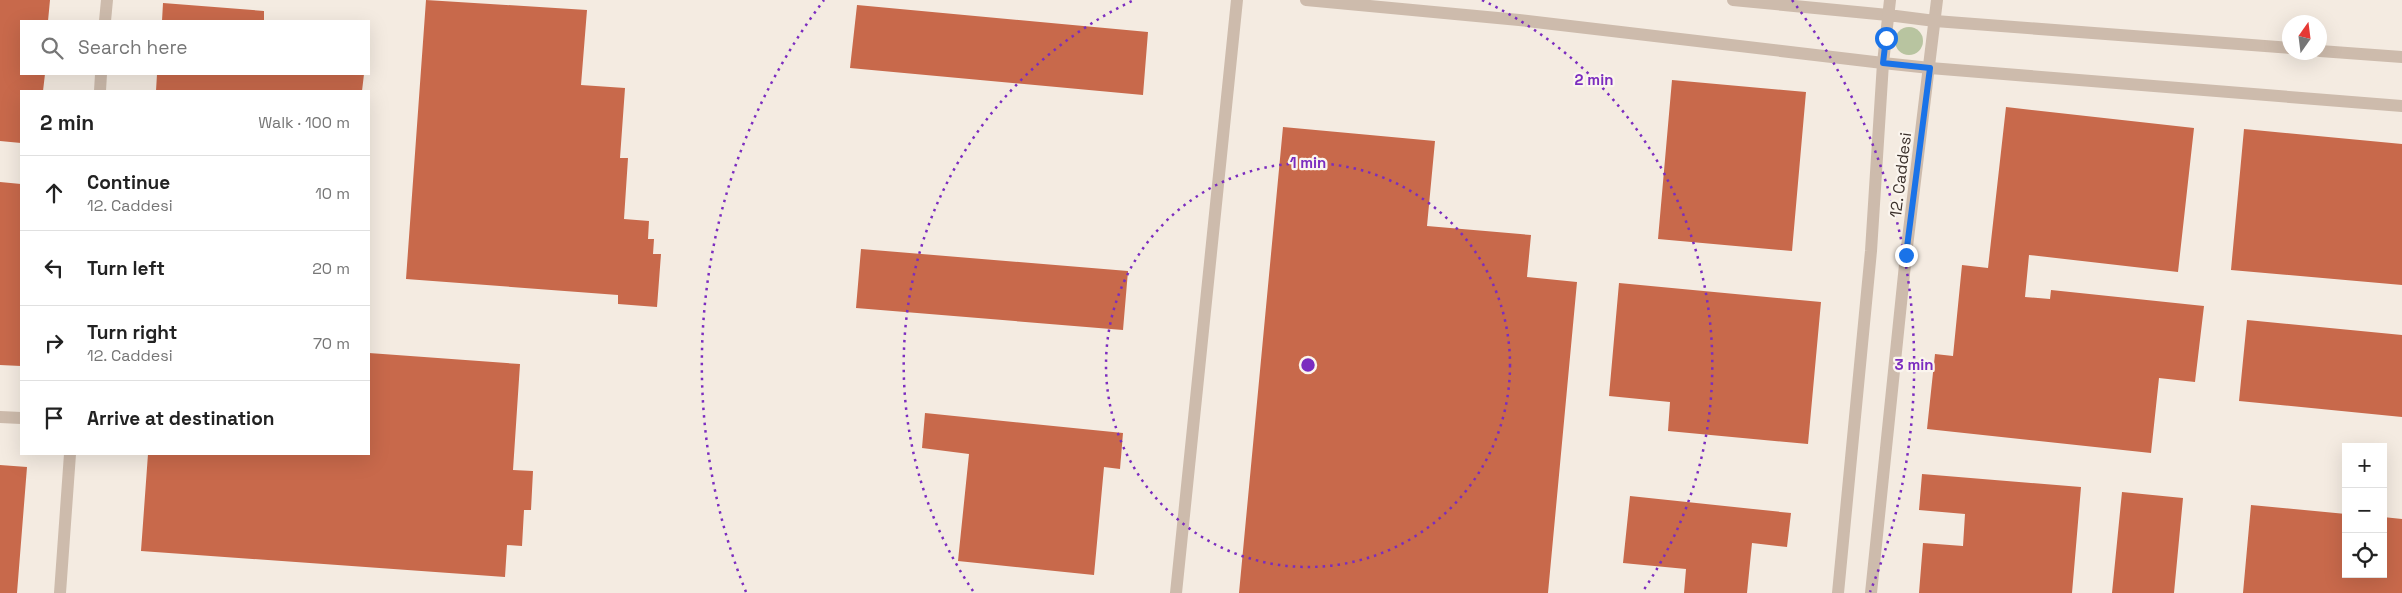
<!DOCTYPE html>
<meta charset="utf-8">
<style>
:root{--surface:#fff;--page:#f6f6f6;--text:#222;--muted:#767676;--line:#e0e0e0}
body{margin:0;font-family:"Space Grotesk",sans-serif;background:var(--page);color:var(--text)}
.controls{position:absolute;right:15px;bottom:15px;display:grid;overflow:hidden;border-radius:0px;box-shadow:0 5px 20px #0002}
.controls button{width:45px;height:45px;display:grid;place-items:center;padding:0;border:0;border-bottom:1px solid var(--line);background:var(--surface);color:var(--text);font:25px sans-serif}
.compass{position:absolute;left:2282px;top:15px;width:45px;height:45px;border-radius:50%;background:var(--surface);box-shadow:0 5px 20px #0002;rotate:14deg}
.stop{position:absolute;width:15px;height:15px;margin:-11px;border:4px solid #1a73e8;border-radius:50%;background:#fff}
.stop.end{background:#1a73e8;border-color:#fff;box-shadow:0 1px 5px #0008}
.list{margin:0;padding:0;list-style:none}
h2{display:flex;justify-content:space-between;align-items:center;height:65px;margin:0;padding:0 20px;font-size:21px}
h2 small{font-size:16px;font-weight:400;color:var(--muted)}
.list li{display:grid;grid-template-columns:32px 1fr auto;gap:15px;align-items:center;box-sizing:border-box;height:75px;padding:0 20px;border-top:1px solid var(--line)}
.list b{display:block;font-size:19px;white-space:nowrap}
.list p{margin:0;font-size:16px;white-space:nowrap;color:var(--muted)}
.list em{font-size:16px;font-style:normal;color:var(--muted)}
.icon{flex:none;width:28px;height:28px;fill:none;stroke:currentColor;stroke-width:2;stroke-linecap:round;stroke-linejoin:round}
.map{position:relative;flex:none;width:2402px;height:593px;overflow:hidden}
.search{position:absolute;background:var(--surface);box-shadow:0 5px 20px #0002;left:20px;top:20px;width:350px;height:55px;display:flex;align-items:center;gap:12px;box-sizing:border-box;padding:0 18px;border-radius:0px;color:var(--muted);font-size:19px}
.panel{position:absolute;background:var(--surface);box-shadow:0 5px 20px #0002;left:20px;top:90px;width:350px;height:365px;border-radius:0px}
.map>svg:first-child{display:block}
.green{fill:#b8c4a0}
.building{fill:#c8694b}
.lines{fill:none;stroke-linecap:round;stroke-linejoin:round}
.minor{stroke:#cdbbac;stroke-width:12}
.tertiary{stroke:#cdbbac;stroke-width:12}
.route{stroke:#1a73e8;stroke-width:6}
.ring{fill:none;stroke:#7b2cbf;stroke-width:2.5;stroke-dasharray:2.5 5}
.labels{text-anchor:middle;stroke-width:4.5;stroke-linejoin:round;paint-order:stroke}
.street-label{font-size:16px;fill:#3b302b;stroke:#fbf5ee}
.centre{fill:#7b2cbf;stroke:#fbf5ee;stroke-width:2.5}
.ring-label{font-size:15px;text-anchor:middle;font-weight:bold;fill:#7b2cbf;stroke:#fbf5ee;stroke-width:4.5;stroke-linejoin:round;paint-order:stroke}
</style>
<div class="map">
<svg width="2402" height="593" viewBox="0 0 2402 593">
<rect width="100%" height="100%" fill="#f4ebe1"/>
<path class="green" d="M1895 41a14 14 0 1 1 28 0a14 14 0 1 1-28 0Z"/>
<path class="building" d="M0,0H50L48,21H21V74H45L43,91H21V143L0,141Z
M426,0L587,10L581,85L625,88L620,158H628L624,219L649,221L648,239H654L653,254H661L657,307L618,304V295L406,279Z
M163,3L264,11V21H162Z
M857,5L1148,32L1143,95L850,68Z
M157,74H364L362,91H156Z
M1672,80L1806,92L1792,251L1658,239Z
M2006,107L2194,128L2178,272L2029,255L2025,297L2050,299L2051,290L2204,306L2195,382L2159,378L2151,453L1927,429L1935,354L1953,356L1962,265L1988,268Z
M1283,127L1435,141L1427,226L1531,235L1527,277L1577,282L1548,593H1239Z
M2244,129L2402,144V285L2231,270Z
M0,182L21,184V366L0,365Z
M861,249L1128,271L1123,330L856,308Z
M1619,283L1821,302L1808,444L1668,431L1670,402L1609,396Z
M2247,320L2402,335V417L2239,401Z
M369,353L520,364L513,470L533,471L531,510H524L522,546L507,545L505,577L141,551L148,454H369Z
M925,413L1123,433L1120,469L1104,467L1094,575L958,561L969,454L922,448Z
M0,465L27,467L17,593H0Z
M1922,474L2081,487L2072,593H1919L1923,543L1963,546L1965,514L1919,510Z
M2122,492L2183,498L2174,593H2112Z
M1630,496L1791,513L1787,547L1752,543L1747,593H1684L1686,569L1623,563Z
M2251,505L2346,514V574H2383V517L2402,519V593H2243Z"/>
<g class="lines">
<path class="minor" d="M1306,0L1519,20L1883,63
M1733,0L1888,15
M105,21L107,0
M1935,21L2290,48
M2320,51L2402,57
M1930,68L2402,106
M100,91L101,74
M0,417L21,418
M60,593L70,454
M1176,593L1237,0"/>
<path class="tertiary" d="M1888,15L1935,21
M1883,63L1930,68
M1838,593L1871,251L1883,63L1890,0
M1871,593L1906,255L1937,0"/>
</g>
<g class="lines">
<path class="route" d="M1886,38L1883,63L1930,68L1906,255"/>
</g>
<g class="ring">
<circle cx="1308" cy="365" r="202"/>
<path d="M973 591A404 404 0 0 1 1134 0M1482 0A404 404 0 0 1 1643 591"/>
<path d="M746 592A606 606 0 0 1 824 0M1792 0A606 606 0 0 1 1870 592"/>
</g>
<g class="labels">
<g class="street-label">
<text transform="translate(1900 175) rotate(-83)" y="6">12. Caddesi</text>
</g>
</g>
<circle cx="1308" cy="365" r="8" class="centre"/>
<g class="ring-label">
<text x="1594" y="85">2 min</text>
<text x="1308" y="168">1 min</text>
<text x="1914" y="370">3 min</text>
</g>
</svg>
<div class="controls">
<button>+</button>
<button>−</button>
<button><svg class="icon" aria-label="locate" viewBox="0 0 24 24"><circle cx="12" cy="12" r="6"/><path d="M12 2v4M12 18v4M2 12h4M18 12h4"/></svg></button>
</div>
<svg class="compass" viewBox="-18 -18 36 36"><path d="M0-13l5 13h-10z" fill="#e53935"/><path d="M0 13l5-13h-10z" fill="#767676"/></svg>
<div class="stop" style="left:1886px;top:38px"></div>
<div class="stop end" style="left:1906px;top:255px"></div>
<div class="search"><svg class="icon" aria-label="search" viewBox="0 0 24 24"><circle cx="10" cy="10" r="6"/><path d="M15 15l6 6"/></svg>Search here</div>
<section class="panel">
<h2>2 min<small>Walk · 100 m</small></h2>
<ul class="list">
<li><svg class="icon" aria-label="ahead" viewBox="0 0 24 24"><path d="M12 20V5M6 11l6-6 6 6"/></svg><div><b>Continue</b><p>12. Caddesi</p></div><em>10 m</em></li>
<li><svg class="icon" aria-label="left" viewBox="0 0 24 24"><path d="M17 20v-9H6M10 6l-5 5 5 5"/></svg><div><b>Turn left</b></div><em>20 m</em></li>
<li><svg class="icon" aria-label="right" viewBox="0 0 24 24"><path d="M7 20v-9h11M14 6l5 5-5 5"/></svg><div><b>Turn right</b><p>12. Caddesi</p></div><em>70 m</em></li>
<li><svg class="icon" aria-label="arrive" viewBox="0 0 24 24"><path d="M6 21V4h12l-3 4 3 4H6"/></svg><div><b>Arrive at destination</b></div></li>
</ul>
</section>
</div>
